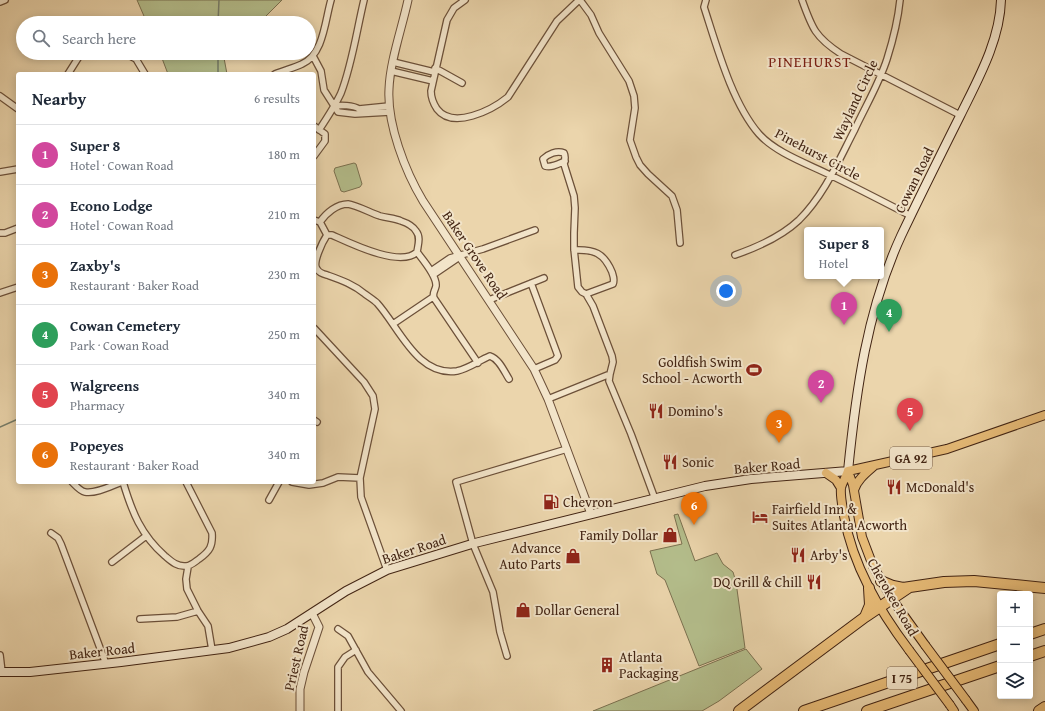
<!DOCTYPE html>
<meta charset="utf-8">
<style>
:root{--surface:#fff;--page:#f2f2f3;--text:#1f2937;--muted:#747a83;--line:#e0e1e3;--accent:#0f766e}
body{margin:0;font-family:"Gentium Book Plus",serif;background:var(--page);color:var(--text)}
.controls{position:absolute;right:12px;bottom:12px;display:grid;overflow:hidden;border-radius:4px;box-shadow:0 2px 10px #0003}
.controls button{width:36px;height:36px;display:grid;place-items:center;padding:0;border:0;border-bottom:1px solid var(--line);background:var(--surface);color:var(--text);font:20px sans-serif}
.you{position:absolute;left:726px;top:291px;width:14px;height:14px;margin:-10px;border:3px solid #fff;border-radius:50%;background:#1a73e8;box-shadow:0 0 0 6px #1a73e833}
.badge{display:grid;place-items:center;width:26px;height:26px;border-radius:50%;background:var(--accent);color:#fff;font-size:13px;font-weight:700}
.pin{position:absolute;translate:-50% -33px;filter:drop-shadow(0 1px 2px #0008)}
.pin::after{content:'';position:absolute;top:21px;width:14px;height:12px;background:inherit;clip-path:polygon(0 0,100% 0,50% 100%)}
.popup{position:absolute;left:804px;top:227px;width:80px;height:52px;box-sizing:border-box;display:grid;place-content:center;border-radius:4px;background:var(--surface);filter:drop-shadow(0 1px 3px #0005);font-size:13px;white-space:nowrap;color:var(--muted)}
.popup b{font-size:15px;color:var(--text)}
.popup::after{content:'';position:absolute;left:50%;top:100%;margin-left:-8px;border:8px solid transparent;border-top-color:var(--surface)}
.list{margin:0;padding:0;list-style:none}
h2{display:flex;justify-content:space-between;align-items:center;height:52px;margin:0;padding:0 16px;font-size:17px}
h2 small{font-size:13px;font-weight:400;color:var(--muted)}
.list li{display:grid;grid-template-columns:26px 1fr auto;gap:12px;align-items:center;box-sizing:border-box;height:60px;padding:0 16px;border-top:1px solid var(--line)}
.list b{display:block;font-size:15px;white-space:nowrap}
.list p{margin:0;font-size:13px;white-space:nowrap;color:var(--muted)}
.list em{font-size:13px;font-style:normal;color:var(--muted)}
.icon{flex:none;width:22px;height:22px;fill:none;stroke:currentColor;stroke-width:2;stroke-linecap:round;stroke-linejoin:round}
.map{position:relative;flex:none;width:1045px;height:711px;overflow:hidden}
.search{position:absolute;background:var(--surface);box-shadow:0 2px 10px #0003;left:16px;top:16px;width:300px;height:44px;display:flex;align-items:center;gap:10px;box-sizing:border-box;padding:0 14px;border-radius:22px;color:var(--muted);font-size:15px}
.panel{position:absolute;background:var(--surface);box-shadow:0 2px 10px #0003;left:16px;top:72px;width:300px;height:412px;border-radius:4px}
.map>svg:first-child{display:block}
.green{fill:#b4be8c;stroke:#7b7150}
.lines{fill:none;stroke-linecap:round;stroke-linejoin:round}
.stream{stroke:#767d6a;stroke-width:1.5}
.minor-casing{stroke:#6c5039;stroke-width:8}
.tertiary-casing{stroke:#6c5039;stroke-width:9}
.secondary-casing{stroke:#422413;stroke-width:10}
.primary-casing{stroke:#422413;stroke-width:10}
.motorway-casing{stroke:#422413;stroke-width:12}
.minor{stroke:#f2e4c9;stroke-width:5.5}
.tertiary{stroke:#f2e4c9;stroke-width:7}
.secondary{stroke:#f2e4c9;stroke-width:8}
.primary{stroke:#e6ba76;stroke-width:8}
.motorway{stroke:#e6ba76;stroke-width:10}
.primary-bridge-casing{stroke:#422413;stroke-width:10;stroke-linecap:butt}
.primary-bridge{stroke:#e6ba76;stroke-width:8}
.labels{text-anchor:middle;stroke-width:4;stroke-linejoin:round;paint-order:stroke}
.shield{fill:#f2e4c9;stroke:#775e4a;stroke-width:1}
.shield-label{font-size:13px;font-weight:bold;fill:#422413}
.street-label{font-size:14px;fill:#422413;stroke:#f2e4c9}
.poi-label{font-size:14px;fill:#422413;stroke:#f2e4c9;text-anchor:start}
.neighbourhood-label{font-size:15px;letter-spacing:1px;fill:#7a1f14;stroke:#f2e4c9}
</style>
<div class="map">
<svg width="1045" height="711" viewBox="0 0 1045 711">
<rect width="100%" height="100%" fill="#ebd5ac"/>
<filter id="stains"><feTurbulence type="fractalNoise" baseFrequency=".005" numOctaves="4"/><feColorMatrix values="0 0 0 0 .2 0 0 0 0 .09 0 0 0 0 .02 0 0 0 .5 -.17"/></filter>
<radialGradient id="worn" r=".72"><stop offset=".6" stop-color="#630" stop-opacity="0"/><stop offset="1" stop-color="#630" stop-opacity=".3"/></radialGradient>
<path class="green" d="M137,0H282L259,23H147Z
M160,53H228L224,58L227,74H168Z
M354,163L356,164L362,184L360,187L344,192L341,191L334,171L335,168Z
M678,514L695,561L717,553L723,564L733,572L736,582L745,648L699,666L665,580L657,574L650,551L682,544L674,515Z
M746,649L762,669L719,701L702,711H593Z"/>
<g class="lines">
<path class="stream" d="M218,23L219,0
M218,74V53
M0,427L18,419"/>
<defs>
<path id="minor" d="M465,0L454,8L447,20L431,91C431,98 433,103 437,109C453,130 492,110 508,97L557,21L579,0
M580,0L591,15L599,33L629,81L634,96L635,108L630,140L636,157L640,165L648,174L672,196L677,210L680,243
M706,0L704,7C717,47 732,103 759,134C776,153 808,164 830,175C857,188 884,202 911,216
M802,0C812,28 815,37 841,54L960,115
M0,2L5,0
M124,53L136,59L145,74
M313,56L321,71L324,90L338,112L355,114L390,112
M393,62L434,72
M435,68L462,83
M391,71L433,81
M68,74L80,55L84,53
M275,74C284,70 294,68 302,64C324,54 325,20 331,0
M0,96L18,109
M334,106C341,105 353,105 359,109L389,106
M314,126L325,134V141L314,156
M319,130C327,118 335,106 341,93C352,65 357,29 364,0
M565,161C558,164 552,168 545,166L543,159C548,154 557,150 564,153C566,157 565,159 564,164L574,196L575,208L574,233V249L578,287L582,292L586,294L593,306L612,356L613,362L610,374
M0,172L18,169
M314,220L320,222
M0,233H5L18,228
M327,235L320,222C326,213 337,204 348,204C356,205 371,213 380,216C387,218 395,218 401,221C407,223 413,226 416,231C421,237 418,245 417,252C400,268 350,243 332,235H327C323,241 312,263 317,269C319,273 323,274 327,275C341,280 353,284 365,294C369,297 374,300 377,303C399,327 417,377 457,371C470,368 478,361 490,356C499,359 504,371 509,379
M574,250C594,249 604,253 612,272C613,276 615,279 613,284L586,294
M417,252C423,260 437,276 436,286C435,291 432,293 434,298L478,363
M735,255C758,247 781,237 799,220C824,195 838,162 854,131C865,107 879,84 887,59C893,40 898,20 900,0
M431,271L450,258L483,249L535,230
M433,275L458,258
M531,283L558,356L555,360L534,369
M0,293L18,287
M489,300L544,278
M393,324L433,297
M314,328L364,382L373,396L375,409L360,478L361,497L387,570
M548,399L610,374L609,381L631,434L655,499
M314,420L317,422
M72,482C76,486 80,491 85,492C96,494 111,486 122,482
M123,482C132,512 141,535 165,556C171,561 177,567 186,566C191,566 196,561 199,559C210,551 213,546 212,533L186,482
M292,482L309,485L323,483L338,477L360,478
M269,500L279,482
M51,533L58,538L61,544L106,664
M112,562L146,536
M188,567L186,579L187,589L198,611L208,626L212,650
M140,619L177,617L198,611
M338,629L348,636L368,672L401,711
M0,655L2,672
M507,656L500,632L493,592L473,544L456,482L567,449
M338,711V667L345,657L356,650"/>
<path id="tertiary" d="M408,0C402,28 390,61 389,89C387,124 405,171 423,201L534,369L548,399L591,514
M300,711V689L304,672L319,627L312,613"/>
<path id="secondary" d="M0,672H30L121,662L229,648L269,637L287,629L346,591L387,570L475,543L705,486L751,479L848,471C856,391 867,310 901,236C920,196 940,156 960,116C977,81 1000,41 1001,0"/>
<path id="primary" d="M848,471L947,449L1045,415
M848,471C846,477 842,483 841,488C840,497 843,508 844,516C853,566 879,610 909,650
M848,471L853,485L862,537L873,566L892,599L925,645
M826,473L836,480L841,488
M854,490C857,480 866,473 874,466
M966,700L974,711
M950,705L954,711"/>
<path id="motorway" d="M881,581L893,586L903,588L944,582L974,581L1045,588
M865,617L870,605L869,588
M1030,634L1045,629
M1030,656L1045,651
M739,711L865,617L908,588
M804,711L1000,644
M867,711L1000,666
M1039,711L1045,707"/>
</defs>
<use href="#minor" class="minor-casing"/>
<use href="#tertiary" class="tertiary-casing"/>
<use href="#secondary" class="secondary-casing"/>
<use href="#primary" class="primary-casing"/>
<use href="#motorway" class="motorway-casing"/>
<use href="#minor" class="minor"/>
<use href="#tertiary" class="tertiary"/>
<use href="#secondary" class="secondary"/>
<use href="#primary" class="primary"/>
<use href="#motorway" class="motorway"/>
<defs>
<path id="primary-bridge" d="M925,645L966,700
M909,650L950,705"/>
</defs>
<use href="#primary-bridge" class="primary-bridge-casing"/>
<use href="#primary-bridge" class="primary-bridge"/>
</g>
<defs>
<symbol id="stadium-bare" viewBox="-9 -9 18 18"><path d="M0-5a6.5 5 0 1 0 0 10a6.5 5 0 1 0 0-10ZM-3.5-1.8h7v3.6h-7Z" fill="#8f2418" stroke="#f2e4c9" stroke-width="2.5" paint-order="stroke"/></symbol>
<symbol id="restaurant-bare" viewBox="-9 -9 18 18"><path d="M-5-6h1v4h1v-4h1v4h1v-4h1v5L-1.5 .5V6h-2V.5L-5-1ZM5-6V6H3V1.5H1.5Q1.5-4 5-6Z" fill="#8f2418" stroke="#f2e4c9" stroke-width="2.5" paint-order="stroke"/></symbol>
<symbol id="fuel-bare" viewBox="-9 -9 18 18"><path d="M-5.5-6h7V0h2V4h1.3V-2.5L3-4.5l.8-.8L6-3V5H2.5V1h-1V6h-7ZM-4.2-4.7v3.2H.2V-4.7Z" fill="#8f2418" stroke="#f2e4c9" stroke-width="2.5" paint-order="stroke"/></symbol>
<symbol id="hotel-bare" viewBox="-9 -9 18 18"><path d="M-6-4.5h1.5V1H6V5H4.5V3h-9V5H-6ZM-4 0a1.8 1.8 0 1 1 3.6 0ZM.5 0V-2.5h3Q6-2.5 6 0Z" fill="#8f2418" stroke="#f2e4c9" stroke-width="2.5" paint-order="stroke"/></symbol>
<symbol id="shop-bare" viewBox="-9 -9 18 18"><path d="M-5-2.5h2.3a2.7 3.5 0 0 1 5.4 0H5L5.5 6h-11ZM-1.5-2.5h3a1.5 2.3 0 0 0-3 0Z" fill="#8f2418" stroke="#f2e4c9" stroke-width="2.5" paint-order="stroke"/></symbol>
<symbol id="building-bare" viewBox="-9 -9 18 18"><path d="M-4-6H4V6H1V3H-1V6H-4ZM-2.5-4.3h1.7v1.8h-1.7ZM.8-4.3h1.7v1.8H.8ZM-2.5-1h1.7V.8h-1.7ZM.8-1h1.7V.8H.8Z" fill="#8f2418" stroke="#f2e4c9" stroke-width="2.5" paint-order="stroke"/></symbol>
</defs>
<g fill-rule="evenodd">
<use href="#stadium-bare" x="743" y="359" width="22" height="22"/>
<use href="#restaurant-bare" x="645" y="400" width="22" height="22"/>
<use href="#restaurant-bare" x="659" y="451" width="22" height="22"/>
<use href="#restaurant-bare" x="883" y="476" width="22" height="22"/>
<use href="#fuel-bare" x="540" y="491" width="22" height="22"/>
<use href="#hotel-bare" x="749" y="506" width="22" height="22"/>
<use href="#shop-bare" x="659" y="524" width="22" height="22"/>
<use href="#restaurant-bare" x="787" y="544" width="22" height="22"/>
<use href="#shop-bare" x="562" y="545" width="22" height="22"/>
<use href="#restaurant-bare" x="803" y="571" width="22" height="22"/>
<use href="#shop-bare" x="512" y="599" width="22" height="22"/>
<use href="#building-bare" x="596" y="654" width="22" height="22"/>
</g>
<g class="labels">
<g class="shield">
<rect x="890" y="447" width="42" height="22" rx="3"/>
<rect x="887" y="667" width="30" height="22" rx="3"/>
</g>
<g class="shield-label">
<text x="911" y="463">GA 92</text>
<text x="902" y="683">I 75</text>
</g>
<g class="street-label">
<text transform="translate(855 100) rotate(-65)" y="5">Wayland Circle</text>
<text transform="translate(818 154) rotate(28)" y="5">Pinehurst Circle</text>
<text transform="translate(914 180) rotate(-64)" y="5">Cowan Road</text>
<text transform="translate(475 255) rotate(56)" y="5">Baker Grove Road</text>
<text transform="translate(767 466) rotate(-5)" y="5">Baker Road</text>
<text transform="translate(414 549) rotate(-18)" y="5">Baker Road</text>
<text transform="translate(893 597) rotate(60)" y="5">Cherokee Road</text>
<text transform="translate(102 651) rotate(-6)" y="5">Baker Road</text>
<text transform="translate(296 658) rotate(-77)" y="5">Priest Road</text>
</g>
<g class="poi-label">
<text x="742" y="367" text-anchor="end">Goldfish Swim<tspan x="742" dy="16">School - Acworth</tspan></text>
<text x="668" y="416">Domino's</text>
<text x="682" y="467">Sonic</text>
<text x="906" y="492">McDonald's</text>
<text x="563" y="507">Chevron</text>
<text x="772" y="514">Fairfield Inn &amp;<tspan x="772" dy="16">Suites Atlanta Acworth</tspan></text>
<text x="658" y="540" text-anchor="end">Family Dollar</text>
<text x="561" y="553" text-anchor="end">Advance<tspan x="561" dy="16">Auto Parts</tspan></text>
<text x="810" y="560">Arby's</text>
<text x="802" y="587" text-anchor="end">DQ Grill &amp; Chill</text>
<text x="535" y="615">Dollar General</text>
<text x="619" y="662">Atlanta<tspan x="619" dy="16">Packaging</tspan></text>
</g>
<g class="neighbourhood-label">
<text x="810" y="67">PINEHURST</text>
</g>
</g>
<rect width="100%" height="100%" filter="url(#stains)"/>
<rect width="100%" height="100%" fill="url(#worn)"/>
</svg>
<div class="controls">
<button>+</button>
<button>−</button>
<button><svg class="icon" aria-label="layers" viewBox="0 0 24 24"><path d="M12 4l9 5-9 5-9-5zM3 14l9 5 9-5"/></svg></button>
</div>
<div class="you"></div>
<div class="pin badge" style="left:844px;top:325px;background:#d1479c">1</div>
<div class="popup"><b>Super 8</b>Hotel</div>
<div class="pin badge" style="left:821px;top:403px;background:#d1479c">2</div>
<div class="pin badge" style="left:779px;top:443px;background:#e8710a">3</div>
<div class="pin badge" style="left:889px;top:332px;background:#2e9e5b">4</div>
<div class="pin badge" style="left:910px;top:431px;background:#e0444e">5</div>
<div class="pin badge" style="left:694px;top:525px;background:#e8710a">6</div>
<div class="search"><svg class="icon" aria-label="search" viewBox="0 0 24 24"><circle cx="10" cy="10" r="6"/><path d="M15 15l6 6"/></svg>Search here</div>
<section class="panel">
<h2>Nearby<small>6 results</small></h2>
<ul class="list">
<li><span class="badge" style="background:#d1479c">1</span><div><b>Super 8</b><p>Hotel · Cowan Road</p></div><em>180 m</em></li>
<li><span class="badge" style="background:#d1479c">2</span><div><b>Econo Lodge</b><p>Hotel · Cowan Road</p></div><em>210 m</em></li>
<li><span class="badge" style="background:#e8710a">3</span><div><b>Zaxby's</b><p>Restaurant · Baker Road</p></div><em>230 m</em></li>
<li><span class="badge" style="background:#2e9e5b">4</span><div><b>Cowan Cemetery</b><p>Park · Cowan Road</p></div><em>250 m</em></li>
<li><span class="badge" style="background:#e0444e">5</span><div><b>Walgreens</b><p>Pharmacy</p></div><em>340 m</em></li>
<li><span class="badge" style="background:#e8710a">6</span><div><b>Popeyes</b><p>Restaurant · Baker Road</p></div><em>340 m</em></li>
</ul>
</section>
</div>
